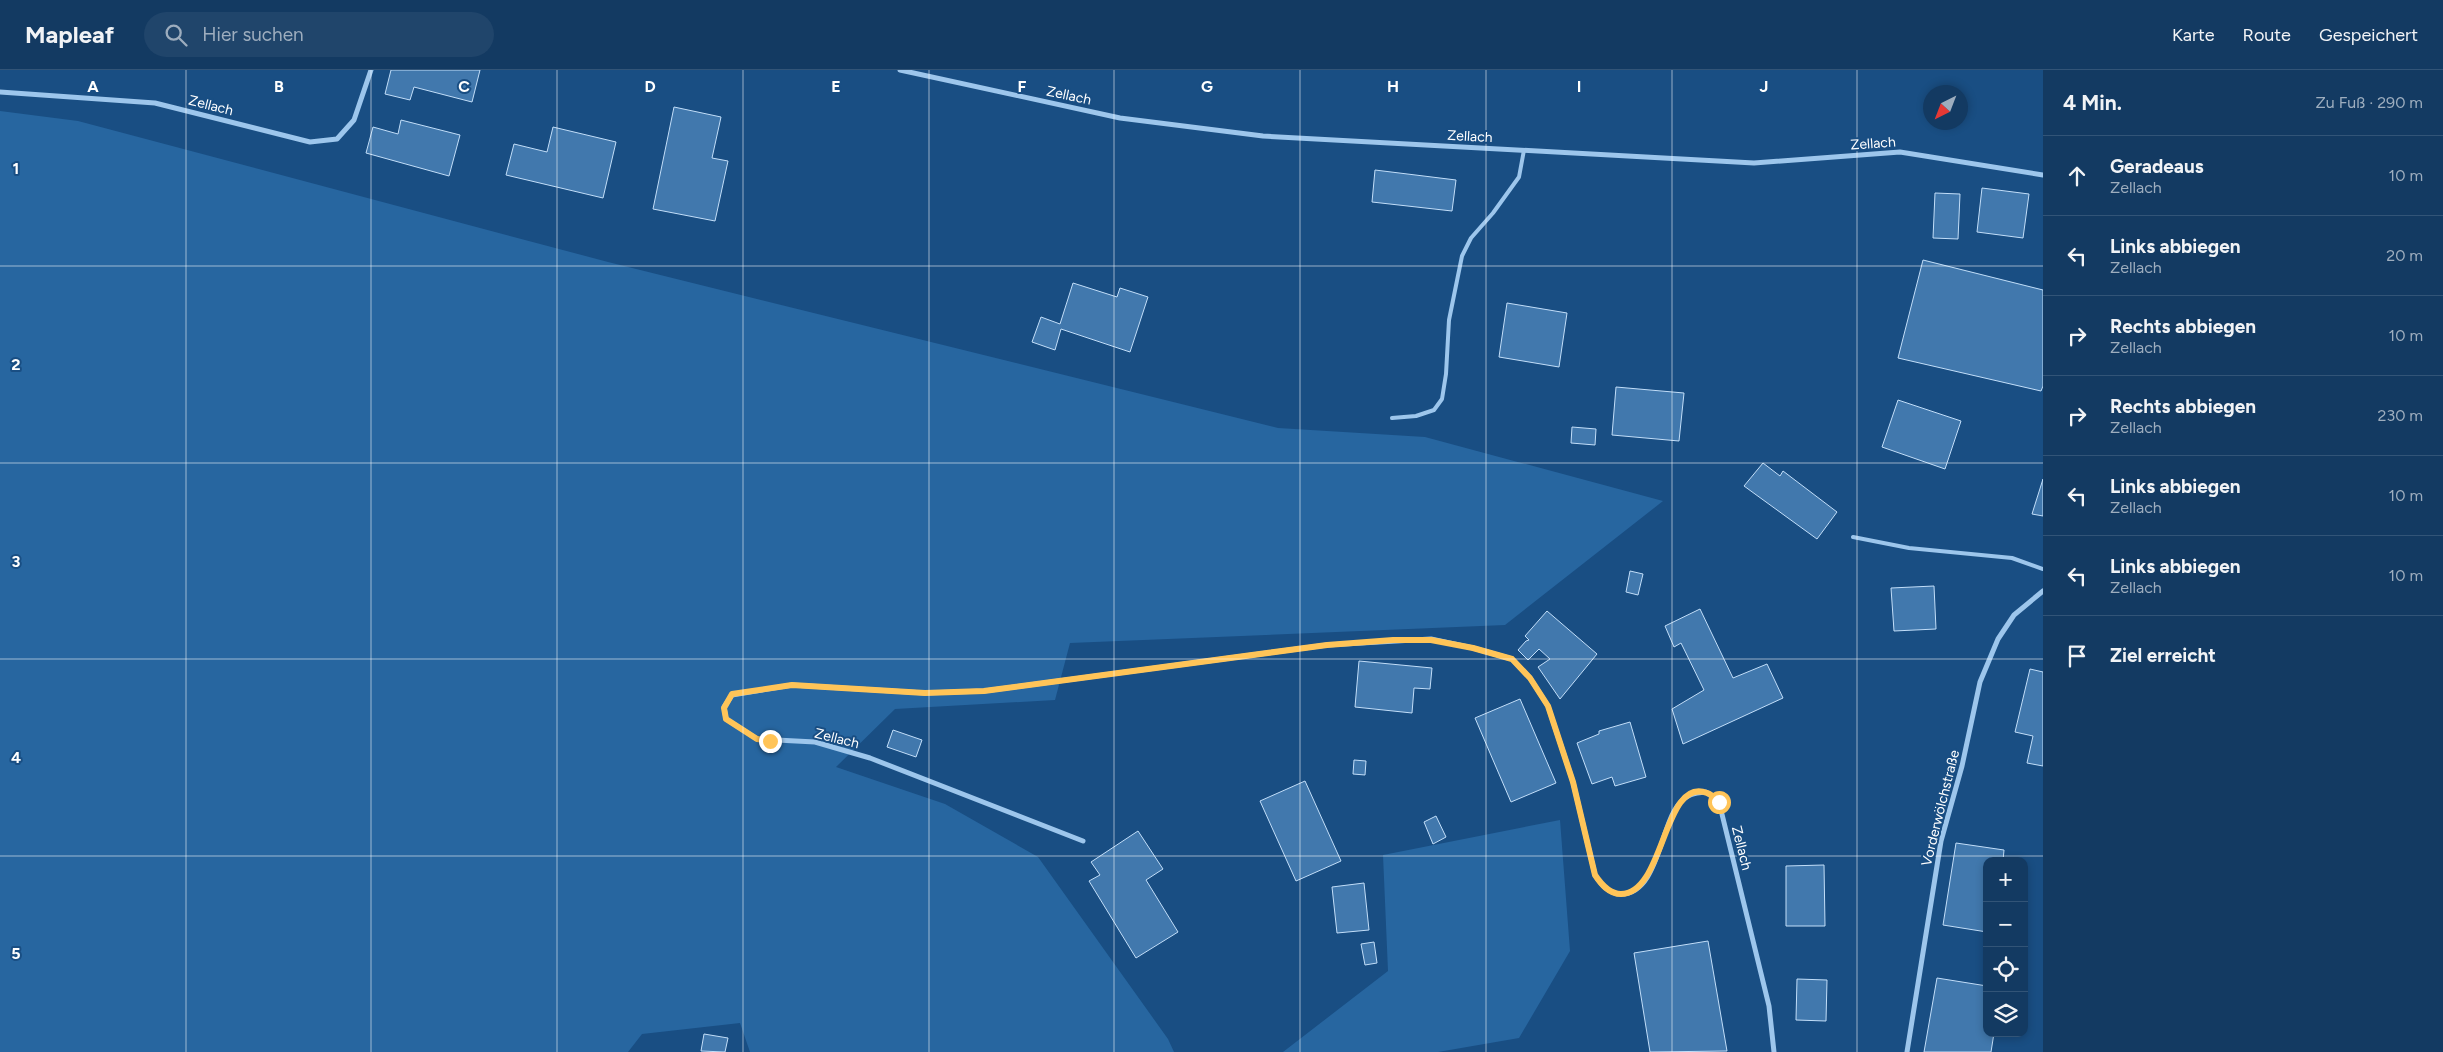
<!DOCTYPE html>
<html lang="de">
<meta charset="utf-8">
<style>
:root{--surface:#133a62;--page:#20456b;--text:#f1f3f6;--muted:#9dadbe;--line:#325477}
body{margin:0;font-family:Figtree,sans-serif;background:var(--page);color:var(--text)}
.controls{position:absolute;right:15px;bottom:15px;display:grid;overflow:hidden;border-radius:10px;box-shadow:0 2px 8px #0003}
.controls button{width:45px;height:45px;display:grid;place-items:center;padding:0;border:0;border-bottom:1px solid var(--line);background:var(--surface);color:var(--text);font:25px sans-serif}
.compass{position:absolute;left:1923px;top:15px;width:45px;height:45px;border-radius:50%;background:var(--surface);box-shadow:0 2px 8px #0003;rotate:222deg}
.stop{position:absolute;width:15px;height:15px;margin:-11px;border:4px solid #ffc458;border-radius:50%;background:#fff}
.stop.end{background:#ffc458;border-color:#fff;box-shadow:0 1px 5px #0008}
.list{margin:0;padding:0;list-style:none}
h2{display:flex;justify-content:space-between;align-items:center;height:65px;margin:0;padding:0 20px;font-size:21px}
h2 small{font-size:16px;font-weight:400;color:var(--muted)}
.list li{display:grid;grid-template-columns:32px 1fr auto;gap:15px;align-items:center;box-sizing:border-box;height:80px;padding:0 20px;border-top:1px solid var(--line)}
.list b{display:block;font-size:19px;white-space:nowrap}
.list p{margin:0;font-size:16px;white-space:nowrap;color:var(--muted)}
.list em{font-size:16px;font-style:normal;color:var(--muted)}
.icon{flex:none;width:28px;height:28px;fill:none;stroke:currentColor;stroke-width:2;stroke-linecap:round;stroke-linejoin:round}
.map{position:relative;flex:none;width:2043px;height:982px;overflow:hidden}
header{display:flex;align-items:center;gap:30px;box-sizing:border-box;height:70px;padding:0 25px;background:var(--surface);border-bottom:1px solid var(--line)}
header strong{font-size:24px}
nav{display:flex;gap:28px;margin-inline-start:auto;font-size:18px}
.search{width:350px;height:45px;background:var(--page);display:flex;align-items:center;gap:12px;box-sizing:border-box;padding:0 18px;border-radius:28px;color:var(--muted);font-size:19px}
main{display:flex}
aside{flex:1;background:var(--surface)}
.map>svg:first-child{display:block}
.green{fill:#2766a0}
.building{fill:#4178ad;stroke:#c2def9}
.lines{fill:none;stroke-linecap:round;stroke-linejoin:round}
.lane{stroke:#9dc6ec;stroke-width:4}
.street{stroke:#9dc6ec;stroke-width:5}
.route{stroke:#ffc458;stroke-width:6}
.grid{fill:none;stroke:#fff;stroke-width:1;stroke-opacity:0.55}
.labels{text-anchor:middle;stroke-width:4;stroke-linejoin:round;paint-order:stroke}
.street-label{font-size:14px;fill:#fff;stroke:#194e83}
.grid-label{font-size:16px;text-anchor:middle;font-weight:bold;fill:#fff;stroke:#194e83;stroke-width:4;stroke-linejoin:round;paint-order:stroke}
</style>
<header>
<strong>Mapleaf</strong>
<div class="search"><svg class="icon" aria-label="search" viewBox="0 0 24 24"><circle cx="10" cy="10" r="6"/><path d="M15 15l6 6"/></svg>Hier suchen</div>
<nav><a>Karte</a><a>Route</a><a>Gespeichert</a></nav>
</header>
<main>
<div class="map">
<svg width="2043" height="982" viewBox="0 0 2043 982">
<rect width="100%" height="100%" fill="#194e83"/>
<path class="green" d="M0,41L78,51L608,192L1278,358L1425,367L1663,431L1505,555L1070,573L1055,630L895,639L836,697L945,734L1038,787L1168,969L1174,982H750L740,953L642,964L628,982H0Z
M1560,750L1570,881L1519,968L1438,982H1283L1388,901L1383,785Z"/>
<path class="building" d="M391,0H480L472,32L414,17L410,30L385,24Z
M674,37L721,47L712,88L728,91L715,151L653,139Z
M401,50L460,65L449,106L366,83L373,57L398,64Z
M553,57L616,72L603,128L506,105L514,74L547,82Z
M1375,100L1456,110L1452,141L1372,132Z
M1982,118L2029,124L2023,168L1977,162Z
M1935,123L1960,124L1958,169L1933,168Z
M1923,190L2043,220V316L2041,321L1898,288Z
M1073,213L1117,227L1120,218L1148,227L1130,282L1061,259L1055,280L1032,272L1041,247L1060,254Z
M1507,233L1567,243L1559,297L1499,287Z
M1616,317L1684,323L1679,371L1612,365Z
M1898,330L1961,351L1945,399L1882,377Z
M1572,357L1596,359L1595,375L1571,373Z
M1763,393L1780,406L1783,401L1837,442L1817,469L1744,416Z
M2043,409V446L2032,444Z
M1630,501L1643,504L1638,525L1626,522Z
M1934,516L1936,559L1894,561L1891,518Z
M1700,539L1733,608L1767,594L1783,628L1683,674L1672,639L1704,620L1681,573L1674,577L1665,556Z
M1547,541L1597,584L1560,629L1538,597L1550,589L1539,579L1528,590L1518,580L1526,571L1529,570L1525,566Z
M1359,591L1432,598L1430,619L1414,618L1412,643L1355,637Z
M2030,599L2043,602V696L2027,693L2033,666L2015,662Z
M1520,629L1556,713L1511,732L1475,648Z
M1630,652L1646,707L1615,716L1612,707L1592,714L1577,673L1599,664V661Z
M893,660L922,670L916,687L887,677Z
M1354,690L1366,691L1365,705L1353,704Z
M1305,711L1341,791L1296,811L1260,731Z
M1436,746L1446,767L1433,774L1424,752Z
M1138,761L1163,799L1146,810L1178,862L1136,888L1089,811L1100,805L1091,792Z
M1956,773L2004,780L2003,791H1987V862L1943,855Z
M1824,795L1825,856H1786V796Z
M1364,813L1369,860L1337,863L1332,817Z
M1708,871L1727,981L1650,982L1634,883Z
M1374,872L1377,893L1365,895L1361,874Z
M1937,908L1987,916V963H1994L1991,982H1924Z
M1797,909L1827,910L1826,951L1796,950Z
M704,964L728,968L725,982L701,981Z"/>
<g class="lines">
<path class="lane" d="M1392,348L1416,346L1434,340L1442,329L1446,304L1449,250L1462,186L1471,168L1493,143L1519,107L1524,80
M1853,467L1909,478L2012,488L2043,499"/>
<path class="street" d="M900,0L1120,48L1263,66L1754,93L1900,82L2043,105
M0,22L155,33L310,72L337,69L354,50L371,0
M1083,771L870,688L815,672L757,669L726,649L724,637L732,625L792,615L925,623L984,621L1327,575L1431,569L1473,578L1512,589L1530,608L1548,636L1573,712L1595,805C1601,815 1609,824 1621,824C1658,824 1660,756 1679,734C1687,724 1694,723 1706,722L1719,732L1769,936L1774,982
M1907,982L1941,771L1962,696L1980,612L1998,569L2014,545L2043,521"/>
</g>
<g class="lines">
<path class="route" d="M770,671L757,669L726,649L724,638L732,624L792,615L925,623L984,621L1327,575L1393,570H1431L1473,578L1512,589L1530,608L1548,636L1573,712L1595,805C1601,814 1609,824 1621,824C1665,824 1663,706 1707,723C1711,724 1716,729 1719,732"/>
</g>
<path class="grid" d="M186,0V982M371,0V982M557,0V982M743,0V982M929,0V982M1114,0V982M1300,0V982M1486,0V982M1672,0V982M1857,0V982M0,196H2043M0,393H2043M0,589H2043M0,786H2043"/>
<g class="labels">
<g class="street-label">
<text transform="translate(1069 25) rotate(12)" y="5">Zellach</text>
<text transform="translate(211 35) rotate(14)" y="5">Zellach</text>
<text transform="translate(1470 66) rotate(3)" y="5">Zellach</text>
<text transform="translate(1873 73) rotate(-4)" y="5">Zellach</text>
<text transform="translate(837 668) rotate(14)" y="5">Zellach</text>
<text transform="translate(1940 738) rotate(-76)" y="5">Vorderwölchstraße</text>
<text transform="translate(1742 778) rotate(76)" y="5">Zellach</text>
</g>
</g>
<g class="grid-label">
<text x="93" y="22">A</text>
<text x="279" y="22">B</text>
<text x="464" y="22">C</text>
<text x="650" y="22">D</text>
<text x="836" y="22">E</text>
<text x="1022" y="22">F</text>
<text x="1207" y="22">G</text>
<text x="1393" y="22">H</text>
<text x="1579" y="22">I</text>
<text x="1764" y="22">J</text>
<text x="16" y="104">1</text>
<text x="16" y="300">2</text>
<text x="16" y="497">3</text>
<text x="16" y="693">4</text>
<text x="16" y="889">5</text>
</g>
</svg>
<div class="controls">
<button>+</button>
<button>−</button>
<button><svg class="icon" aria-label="locate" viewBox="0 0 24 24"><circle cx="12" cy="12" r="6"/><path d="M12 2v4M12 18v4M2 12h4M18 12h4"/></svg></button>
<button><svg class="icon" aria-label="layers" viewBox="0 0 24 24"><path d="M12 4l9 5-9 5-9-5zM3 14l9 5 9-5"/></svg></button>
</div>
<svg class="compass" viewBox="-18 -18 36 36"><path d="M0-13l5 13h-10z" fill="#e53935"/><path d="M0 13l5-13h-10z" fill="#9dadbe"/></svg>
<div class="stop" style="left:1719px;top:732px"></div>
<div class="stop end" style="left:770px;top:671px"></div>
</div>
<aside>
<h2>4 Min.<small>Zu Fuß · 290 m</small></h2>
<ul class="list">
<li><svg class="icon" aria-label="ahead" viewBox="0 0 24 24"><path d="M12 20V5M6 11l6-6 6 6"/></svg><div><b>Geradeaus</b><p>Zellach</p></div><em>10 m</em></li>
<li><svg class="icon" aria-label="left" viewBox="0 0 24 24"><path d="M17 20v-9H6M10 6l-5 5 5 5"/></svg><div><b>Links abbiegen</b><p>Zellach</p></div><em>20 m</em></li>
<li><svg class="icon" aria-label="right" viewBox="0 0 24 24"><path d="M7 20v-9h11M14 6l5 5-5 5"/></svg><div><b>Rechts abbiegen</b><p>Zellach</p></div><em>10 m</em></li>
<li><svg class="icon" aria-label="right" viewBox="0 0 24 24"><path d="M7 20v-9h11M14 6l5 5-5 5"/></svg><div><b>Rechts abbiegen</b><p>Zellach</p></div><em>230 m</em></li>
<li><svg class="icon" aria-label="left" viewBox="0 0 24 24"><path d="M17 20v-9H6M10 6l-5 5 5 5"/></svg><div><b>Links abbiegen</b><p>Zellach</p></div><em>10 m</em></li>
<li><svg class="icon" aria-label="left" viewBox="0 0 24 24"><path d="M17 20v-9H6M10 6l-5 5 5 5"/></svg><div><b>Links abbiegen</b><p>Zellach</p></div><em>10 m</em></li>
<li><svg class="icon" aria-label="arrive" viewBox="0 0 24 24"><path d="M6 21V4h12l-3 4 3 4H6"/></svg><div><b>Ziel erreicht</b></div></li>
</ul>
</aside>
</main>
